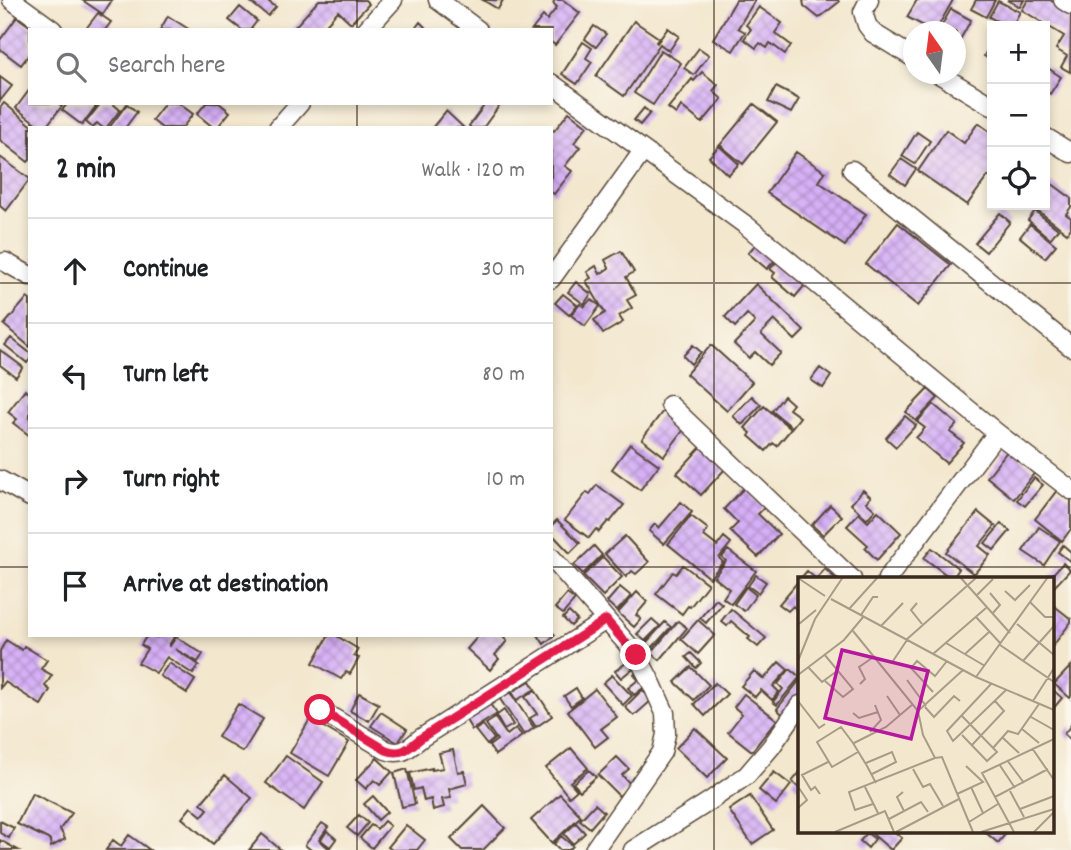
<!DOCTYPE html>
<meta charset="utf-8">
<style>
:root{--surface:#fff;--page:#f6f6f6;--text:#202124;--muted:#757577;--line:#e0e0e0}
body{margin:0;font-family:Dekko,sans-serif;background:var(--page);color:var(--text)}
.controls{position:absolute;right:21px;top:21px;display:grid;overflow:hidden;border-radius:0px;box-shadow:0 4px 10px #0003}
.controls button{width:63px;height:63px;display:grid;place-items:center;padding:0;border:0;border-bottom:2px solid var(--line);background:var(--surface);color:var(--text);font:35px sans-serif}
.compass{position:absolute;left:903px;top:21px;width:63px;height:63px;border-radius:50%;background:var(--surface);box-shadow:0 4px 10px #0003;rotate:346deg}
.stop{position:absolute;width:21px;height:21px;margin:-16px;border:5px solid #e11d48;border-radius:50%;background:#fff}
.stop.end{background:#e11d48;border-color:#fff;box-shadow:0 2px 7px #0008}
.list{margin:0;padding:0;list-style:none}
h2{display:flex;justify-content:space-between;align-items:center;height:91px;margin:0;padding:0 28px;font-size:30px}
h2 small{font-size:23px;font-weight:400;color:var(--muted)}
.list li{display:grid;grid-template-columns:46px 1fr auto;gap:21px;align-items:center;box-sizing:border-box;height:105px;padding:0 28px;border-top:2px solid var(--line)}
.list b{display:block;font-size:26px;white-space:nowrap}
.list em{font-size:23px;font-style:normal;color:var(--muted)}
.icon{flex:none;width:38px;height:38px;fill:none;stroke:currentColor;stroke-width:2;stroke-linecap:round;stroke-linejoin:round}
.map{position:relative;flex:none;width:1071px;height:850px;overflow:hidden}
.search{position:absolute;background:var(--surface);box-shadow:0 4px 10px #0003;left:28px;top:28px;width:525px;height:77px;display:flex;align-items:center;gap:18px;box-sizing:border-box;padding:0 24px;border-radius:0px;color:var(--muted);font-size:26px}
.panel{position:absolute;background:var(--surface);box-shadow:0 4px 10px #0003;left:28px;top:126px;width:525px;height:511px;border-radius:0px}
.map>svg:first-child{display:block}
.building{fill:url(#building-cross-hatch)}
.lines{fill:none;stroke-linecap:round;stroke-linejoin:round}
.minor-casing{stroke:#574638;stroke-width:21}
.minor{stroke:#fff;stroke-width:18}
.route{stroke:#e11d48;stroke-width:9}
.grid{fill:none;stroke:#3b2a1e;stroke-width:2;stroke-opacity:0.55}
.inset-road{fill:none;stroke:#a99b88;stroke-width:2}
.view{fill:#b5179e;fill-opacity:0.15;stroke:#b5179e;stroke-width:3.5}
.inset-edge{fill:none;stroke:#3b2a1e;stroke-width:3.5}
</style>
<div class="map">
<svg width="1071" height="850" viewBox="0 0 1071 850">
<defs>
<pattern id="building-cross-hatch" width="8" height="8" patternUnits="userSpaceOnUse" patternTransform="scale(1.75)"><rect width="8" height="8" fill="#d6b0f7"/><path d="M0 0l8 8M0 8l8-8" fill="none" stroke="#af8fc7"/></pattern>
</defs>
<rect width="100%" height="100%" fill="#fbf7ec"/>
<filter id="ink" filterUnits="userSpaceOnUse"><feTurbulence type="fractalNoise" baseFrequency=".0143" numOctaves="2"/><feDisplacementMap in="SourceGraphic" scale="14" xChannelSelector="R" yChannelSelector="G"/><feConvolveMatrix kernelMatrix="1 2 1 2 8 2 1 2 1" color-interpolation-filters="sRGB"/></filter>
<filter id="wash" filterUnits="userSpaceOnUse"><feTurbulence type="fractalNoise" baseFrequency=".00686" numOctaves="4" result="noise"/><feDisplacementMap in="SourceGraphic" scale="28" xChannelSelector="R" yChannelSelector="G"/><feGaussianBlur stdDeviation="1.57" result="paint"/><feColorMatrix in="noise" values="0 0 0 0 0 0 0 0 0 0 0 0 0 0 0 0 0 1.4 0 .05"/><feComposite in="paint" operator="in"/></filter>
<g filter="url(#wash)">
<rect width="100%" height="100%" fill="#f3e7ce"/>
<g id="blocks">
<path class="building" d="M82,0H112L103,14Z
M248,0H266L276,7L268,16Z
M319,0H365L369,4L351,23L338,11L321,30H292Z
M483,0H503L498,9Z
M555,0H563L580,13L555,45L551,42V30H532L543,16L547,20L557,7L553,3Z
M736,0H755L738,28L745,32L733,51L713,39Z
M803,0H838L839,2L819,18L804,6Z
M917,0H953L935,32L907,17Z
M976,0H995L986,17L971,9Z
M1007,0H1024L1020,7Z
M1028,0H1050L1071,13L1070,72L1061,67L1067,56L1056,49L1064,36L1022,10Z
M998,1L1020,12L1012,26H1006L989,17Z
M240,7L257,21L250,30H242L229,20Z
M759,7L782,23L775,33L791,45L785,54L770,43L767,48L760,43L756,48L744,39L751,29L746,25Z
M951,9L971,20L956,47V32H938Z
M98,13L111,22L105,30H85Z
M168,16L190,30H160Z
M17,17L34,29L37,25L43,30H30V53L21,65L0,49V40Z
M634,21L659,38L656,42L657,43L668,28L679,36L669,51L660,44L624,96L596,76Z
M420,22L428,30H414Z
M594,26L606,34L596,47L585,39Z
M583,42L592,48L586,58L592,62L577,84L562,74Z
M992,42V61L984,56Z
M699,48L709,55L694,75L684,68Z
M661,50L681,63L653,105L634,93Z
M1045,66L1061,77L1050,94L1045,91Z
M702,72L718,85L713,91L722,99L702,123L681,106L676,114L668,108L692,79L694,81Z
M0,77L12,86L0,101Z
M776,87L799,99L791,113L768,102Z
M30,89V103H58L62,106L45,128H42L16,108Z
M4,103L35,128H30V160L28,162L0,140V108Z
M68,103H92L96,106L82,125L62,110Z
M101,103H112L120,110L106,128H103L97,123L93,128L86,122Z
M165,103H178L193,114L182,128H162L152,120Z
M206,103H219L230,112L217,128H214L197,114Z
M486,103H501L483,128H471L469,126Z
M127,104L137,112L125,128H109Z
M754,104L777,122L743,164L720,145Z
M644,108L650,113L640,125L634,120Z
M446,111L464,128H432Z
M569,112L587,126L574,143L580,147L565,166L572,171L554,194L551,192V129L554,131Z
M978,123L992,133V179L988,176L967,205L918,171L946,130L964,143Z
M917,132L930,141L915,164L902,156Z
M719,146L739,164L728,175L709,157Z
M796,152L825,172L819,182L866,214L845,246L767,193Z
M0,157L30,179L6,211L0,206Z
M901,159L916,169L905,185L890,174Z
M1051,183L1071,198V207L1066,214L1071,218V228L1067,233L1032,206L1033,205H1045V190Z
M1035,211L1058,229L1050,239L1028,220Z
M1000,213L1010,222L986,252L975,243Z
M898,223L951,265L918,306L866,264Z
M1030,224L1056,245L1045,258L1020,237Z
M756,244L775,260L767,269L748,253Z
M621,251L634,272L626,277L636,295L627,300L632,308L619,316L623,322L603,334L594,320L605,313L586,281L591,278L587,272L596,266L600,274L609,268L605,260Z
M777,261L805,285L795,297L772,277L775,273L770,269Z
M576,282L591,294L584,304L568,292Z
M756,284L804,331L795,340L774,320L761,334L781,353L769,365L755,352L749,358L734,344L755,322L747,314L735,327L725,317Z
M563,294L577,305L569,315L555,303Z
M27,298L30,300V347L4,325Z
M591,299L600,306L585,326L571,315L580,304L584,307Z
M11,338L30,353V359L27,363L5,345Z
M693,345L701,352L691,364L683,356Z
M711,345L752,382L727,411L686,374Z
M0,350L23,367L16,377L0,365Z
M820,368L831,376L823,388L811,380Z
M928,389L938,398L916,421L906,412Z
M25,390L30,394V436L13,423L17,419L8,412Z
M752,396L761,405L742,425L733,416Z
M784,396L793,404L789,409L800,417L792,427L772,411Z
M933,404L957,424L950,432L964,443L946,463L916,438L925,428L917,422Z
M764,406L791,429L777,446L773,443L766,451L749,436L751,433L745,428Z
M663,411L685,428L664,456L642,439Z
M905,416L916,425L896,447L886,438Z
M630,444L659,465L640,490L612,469Z
M702,446L726,468L701,495L677,473Z
M1009,449L1036,471L1014,499L987,477Z
M1034,478L1043,485L1025,506L1017,500Z
M597,485L624,505L610,522L608,521L599,532L596,529L589,538L565,520L587,492L590,494Z
M745,487L766,506L758,514L779,534L758,557L730,531L738,523L724,509Z
M1058,489L1071,499V529L1062,541L1035,519Z
M863,490L871,497L866,502L875,510L867,519L851,504Z
M681,502L692,512L664,544L649,531L655,524L659,528Z
M830,505L842,516L823,535L812,525Z
M878,511L901,533L877,560L865,548L868,545L847,526L859,513L868,522Z
M978,512L995,526L979,546L990,555L974,574L946,552Z
M691,516L708,529L704,536L717,546L724,537L731,543L719,558L723,562L710,578L668,544Z
M557,520L580,543L570,553L551,533V526Z
M1001,524L1010,531L994,550L985,543Z
M1039,527L1060,541L1044,565L1023,551Z
M625,536L649,562L636,574L632,571L626,577L605,554Z
M1063,545L1071,552V562L1058,552Z
M594,546L602,555L583,574L574,565Z
M932,548L959,569L952,579L924,558Z
M728,550L756,571L731,604L723,598L729,589L714,577L726,561L722,557Z
M603,557L622,577L603,596L583,576Z
M1063,563L1070,570L1054,587L1052,586V579H1048Z
M683,565L708,584L690,607L688,606L682,614L656,594L673,572L676,574Z
M825,569L836,579H800L807,571L816,579Z
M756,575L766,582L758,593L748,586Z
M800,579V612L793,606L788,611L779,604Z
M620,587L631,596L617,611L607,602Z
M746,587L756,595L744,611L734,604Z
M637,592L647,602L636,615L641,619L634,627L618,613Z
M567,594L575,600L563,614L555,608Z
M716,599L722,604L706,623L700,618Z
M1052,604L1071,619V622L1052,647Z
M731,609L766,638L758,647L748,639L750,637L731,621L727,626L721,621Z
M569,612L577,620L571,626L563,618Z
M652,619L660,626L645,641L637,634Z
M698,620L715,635L698,654L681,639Z
M678,621L687,628L660,660L651,653Z
M665,622L671,627L652,648L646,643Z
M551,631L555,635L544,644L538,635H551Z
M147,635L157,637L158,635H172L174,637L169,645L170,646L176,637L203,654L198,662L175,649L199,665L193,674L167,657L156,673L138,663L147,649L141,645Z
M329,635H335L358,649L354,656L359,658L350,674L346,672L341,679L313,663Z
M479,635H501L507,641L495,655L499,659L490,670L467,649Z
M6,640L22,650L24,646L47,660L41,669L52,675L45,686L50,690L41,705L5,682L0,688V651Z
M691,653L701,663L696,668L686,657Z
M633,658L638,664L621,678L615,671Z
M779,662L788,670L773,686L779,692L772,700L761,690L755,697L741,686L754,671L764,679Z
M169,663L195,680L187,693L160,676Z
M1071,666V696L1070,698L1054,684Z
M691,667L709,685L694,700L675,682Z
M640,669L651,682L634,695L628,688L638,680L634,674Z
M790,669L800,677L777,705L773,702L783,689L778,684Z
M612,675L632,696L623,705L603,683Z
M800,680V694L783,715L777,709Z
M530,681L535,689L517,700L512,692Z
M715,683L727,694L705,716L694,704Z
M576,688L582,698L571,706L564,696Z
M595,689L617,717L601,729L608,737L595,747L568,711Z
M1052,689L1062,698L1052,710Z
M535,690L552,716L536,727L530,718L537,714L525,697Z
M642,690L652,700L634,716L625,707Z
M510,692L534,728L524,735L500,699Z
M359,693L379,704L369,721L350,711Z
M744,694L777,720L752,751L728,732L742,714L734,707Z
M238,704L263,719L243,752L218,737Z
M490,704L497,714L472,730L466,720Z
M504,710L513,725L504,730L496,716Z
M381,712L407,729L398,743L371,726Z
M495,718L507,735L516,728L522,736L495,755L489,746L497,740L486,724Z
M310,719L349,742L329,776L290,753Z
M483,725L494,739L487,745L475,730Z
M1071,725V740L1064,734Z
M695,728L727,758L707,778L676,748Z
M571,748L588,768L570,782L577,790L569,797L546,768Z
M453,750L458,772L464,771L467,784L449,789L451,798L442,799L444,807L433,810L431,799L424,801L421,788L414,790L410,773L432,768V770L443,768L439,753Z
M286,756L323,782L304,810L266,783Z
M617,757L629,769L622,775L631,785L619,796L598,775Z
M377,758L392,772L380,785L374,780L366,789L356,780Z
M407,769L415,804L402,807L394,773Z
M589,770L596,777L580,791L573,783Z
M774,772L791,785L776,804L759,790Z
M800,772V789L792,782Z
M225,775L252,798L213,844L182,818L191,807L202,816L208,809L201,803Z
M32,793L72,813L60,829L65,839L51,847L50,840L17,824Z
M560,794L581,816L552,843L531,820Z
M373,796L387,812L378,820L364,804Z
M750,796L773,830L752,844L729,810Z
M595,804L604,812L590,828L580,820Z
M484,806L505,828L483,850H462L451,839Z
M359,815L368,823L357,836L347,828Z
M0,821L14,828L9,838L0,833Z
M384,821L390,826L372,848L360,838L371,825L377,829Z
M322,823L328,827L319,840L331,850H311L305,845Z
M576,823L585,833L573,844L564,834Z
M406,825L425,840L417,850H392L388,847Z
M327,831L336,839L330,847L321,840Z
M869,831H893L902,838L891,850Z
M984,831H1008L998,843Z
M867,833L875,839L868,848L860,841Z
M262,834L281,850H249Z
M129,835L150,850H106L113,840L121,846Z
M561,836L573,846L569,850H560L554,844Z
M0,840L18,850H0Z"/>
</g>
</g>
<g filter="url(#ink)">
<use href="#blocks" fill-opacity="0" stroke="#574638" stroke-width="2"/>
<g class="lines">
<defs>
<path id="minor" d="M12,0L53,30
M438,0L478,30
M869,0L863,12L867,25L873,33L914,58
M1063,0L1071,5
M366,30L393,0
M939,74L992,106
M551,83L747,226L997,433L1071,490
M278,128L300,103
M1045,137L1071,153
M852,170L1071,347
M5,262L30,276
M551,279L643,151
M670,405L852,579
M0,480L30,497
M551,557L637,655L652,684L665,713L666,734L662,752L594,850
M887,579L997,433
M320,710L386,750C402,756 409,748 421,738L606,620
M633,850L710,801L747,775L771,747L800,705"/>
</defs>
<use href="#minor" class="minor-casing"/>
<use href="#minor" class="minor"/>
</g>
</g>
<g class="lines" filter="url(#ink)">
<path class="route" d="M320,710L386,750C402,756 409,748 421,738L606,620L636,655"/>
</g>
<path class="grid" d="M357,0V30M714,0V850M357,103V128M0,283H30M551,283H1071M0,567H30M551,567H1071M357,635V850"/>
<g transform="translate(798 577)">
<rect width="256" height="256" fill="#f3e7ce"/>
<path class="inset-road" d="M162,0L212,56M0,1L27,19M207,14L217,23L232,8M192,16L202,28L194,37M178,19L195,2M33,22L178,100L256,133M232,25L247,40H256M119,26L113,33L124,47M51,32L80,0M63,38L75,20H80M178,40L203,67M1,47L18,33M219,47L256,78M83,49L105,26M55,54L120,134L125,158L137,181L144,180L175,255M108,63L179,0M148,66L187,89M202,68L256,105M26,77L55,112L45,120L27,104M135,77L188,31M167,77L191,55M0,84L17,42L45,0M95,84L109,63M225,84L256,49M10,90L24,105L39,94M0,98L46,63L66,39M178,100L250,0M109,103L128,129M62,107L67,102L61,90L77,79M193,107L149,154L155,164L208,113M135,115L113,91L119,84L137,99L149,84M89,119L102,138M0,124L21,151L27,147M235,124L256,91M127,130L136,140L156,119L162,124M120,134L165,93M55,136L61,141L80,135M233,140L256,153M224,152L241,166M72,155L83,143L77,128M164,158L189,184L199,175L164,139M205,161L221,176M56,166L88,150L115,127M174,168L206,134L197,124M195,171L210,154L220,157L241,127M234,171L256,203M60,175L34,190L19,165L43,150L55,166L69,189L78,206M209,183L226,206M68,186L94,175L98,185L74,197M201,187L217,211M115,192L125,210L132,207L145,229M67,210L80,236M173,210L185,236M212,214L226,240M105,215L99,220L106,234M22,217L17,210L13,213L4,198L30,185M159,217L185,205L168,189M197,220L250,192M75,227L57,233L51,215L137,181M0,231L9,223L1,211M222,232L256,219M91,242L123,225L130,235M171,245L200,227M37,255L87,234L96,255M98,255L161,222M183,255L256,232M216,255L184,196L256,162M236,255L256,235"/>
<path class="view" d="M44,73L130,94L113,162L27,141Z"/>
<rect width="256" height="256" class="inset-edge"/>
</g>
</svg>
<div class="controls">
<button>+</button>
<button>−</button>
<button><svg class="icon" aria-label="locate" viewBox="0 0 24 24"><circle cx="12" cy="12" r="6"/><path d="M12 2v4M12 18v4M2 12h4M18 12h4"/></svg></button>
</div>
<svg class="compass" viewBox="-18 -18 36 36"><path d="M0-13l5 13h-10z" fill="#e53935"/><path d="M0 13l5-13h-10z" fill="#757577"/></svg>
<div class="stop" style="left:320px;top:710px"></div>
<div class="stop end" style="left:636px;top:655px"></div>
<div class="search"><svg class="icon" aria-label="search" viewBox="0 0 24 24"><circle cx="10" cy="10" r="6"/><path d="M15 15l6 6"/></svg>Search here</div>
<section class="panel">
<h2>2 min<small>Walk · 120 m</small></h2>
<ul class="list">
<li><svg class="icon" aria-label="ahead" viewBox="0 0 24 24"><path d="M12 20V5M6 11l6-6 6 6"/></svg><div><b>Continue</b></div><em>30 m</em></li>
<li><svg class="icon" aria-label="left" viewBox="0 0 24 24"><path d="M17 20v-9H6M10 6l-5 5 5 5"/></svg><div><b>Turn left</b></div><em>80 m</em></li>
<li><svg class="icon" aria-label="right" viewBox="0 0 24 24"><path d="M7 20v-9h11M14 6l5 5-5 5"/></svg><div><b>Turn right</b></div><em>10 m</em></li>
<li><svg class="icon" aria-label="arrive" viewBox="0 0 24 24"><path d="M6 21V4h12l-3 4 3 4H6"/></svg><div><b>Arrive at destination</b></div></li>
</ul>
</section>
</div>
